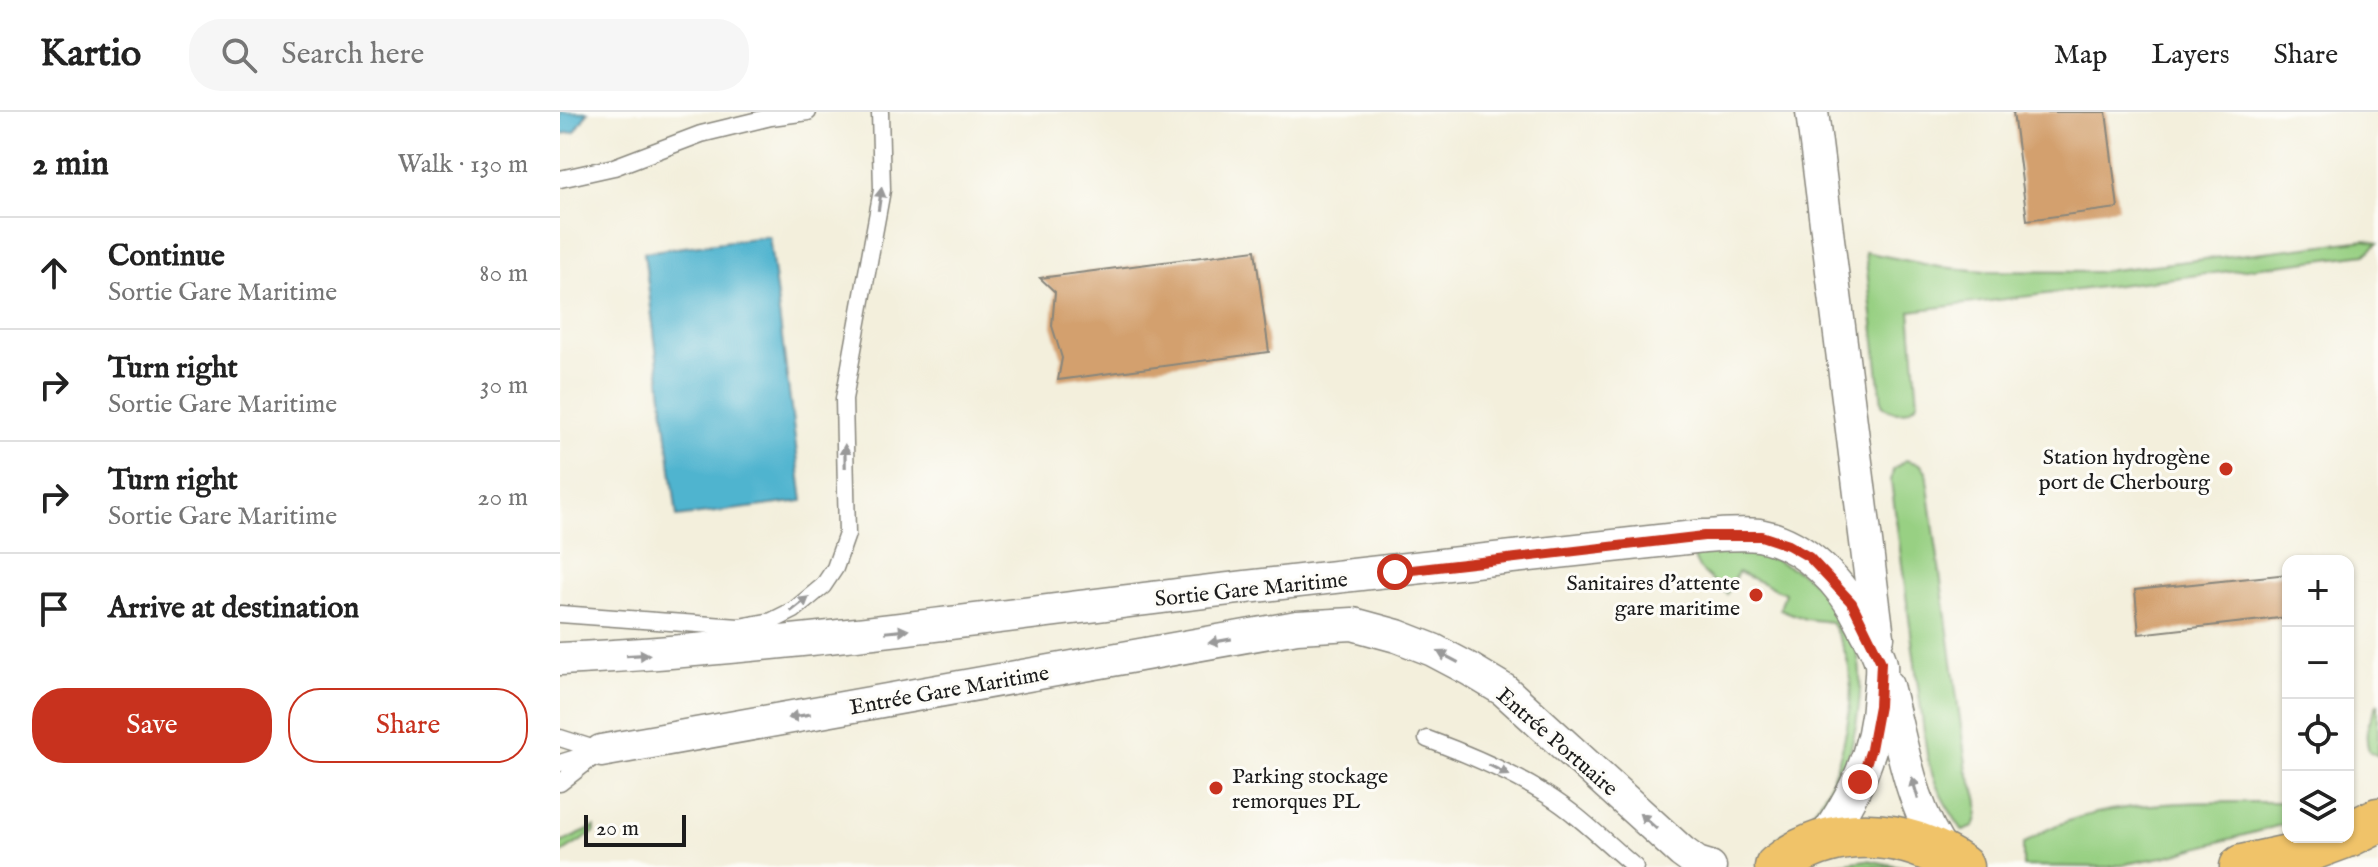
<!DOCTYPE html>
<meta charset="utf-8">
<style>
:root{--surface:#fff;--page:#f6f6f6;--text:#222;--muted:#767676;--line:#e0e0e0;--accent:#c8321e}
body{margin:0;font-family:"IM FELL English",serif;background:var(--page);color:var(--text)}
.controls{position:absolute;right:24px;bottom:24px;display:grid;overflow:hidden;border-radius:16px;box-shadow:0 2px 6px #0004}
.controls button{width:72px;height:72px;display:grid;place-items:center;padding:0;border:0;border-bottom:2px solid var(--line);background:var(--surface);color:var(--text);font:40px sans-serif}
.scale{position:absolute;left:24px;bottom:20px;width:102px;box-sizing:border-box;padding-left:8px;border:4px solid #1c1c1c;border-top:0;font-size:22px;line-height:28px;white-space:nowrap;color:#1c1c1c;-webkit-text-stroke:6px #fdfcf7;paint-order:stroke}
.stop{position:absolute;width:24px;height:24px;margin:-18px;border:6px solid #c8321e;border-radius:50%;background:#fff}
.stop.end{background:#c8321e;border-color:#fff;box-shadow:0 2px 8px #0008}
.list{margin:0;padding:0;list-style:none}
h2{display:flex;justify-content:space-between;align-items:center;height:104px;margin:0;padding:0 32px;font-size:34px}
h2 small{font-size:26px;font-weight:400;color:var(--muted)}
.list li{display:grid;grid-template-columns:52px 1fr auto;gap:24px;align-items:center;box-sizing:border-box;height:112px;padding:0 32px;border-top:2px solid var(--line)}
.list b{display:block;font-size:30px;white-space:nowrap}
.list p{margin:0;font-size:26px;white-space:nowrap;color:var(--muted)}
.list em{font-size:26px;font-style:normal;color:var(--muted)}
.actions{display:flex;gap:16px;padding:24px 32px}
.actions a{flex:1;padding:18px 0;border:2px solid var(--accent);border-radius:32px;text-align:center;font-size:28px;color:var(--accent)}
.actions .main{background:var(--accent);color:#fff}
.icon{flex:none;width:44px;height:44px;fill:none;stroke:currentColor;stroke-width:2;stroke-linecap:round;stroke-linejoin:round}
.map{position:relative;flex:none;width:1818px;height:755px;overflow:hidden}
header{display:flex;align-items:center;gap:48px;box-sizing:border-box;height:112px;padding:0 40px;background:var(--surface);border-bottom:2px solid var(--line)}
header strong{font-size:38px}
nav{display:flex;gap:44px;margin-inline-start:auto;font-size:28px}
.search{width:560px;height:72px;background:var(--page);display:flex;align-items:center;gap:20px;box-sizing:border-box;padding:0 28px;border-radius:32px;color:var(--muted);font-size:30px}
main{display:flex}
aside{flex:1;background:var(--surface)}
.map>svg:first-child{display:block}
.green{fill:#98d083;stroke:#5a7650;stroke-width:2}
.water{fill:#50b4cf;stroke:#366876;stroke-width:2}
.building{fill:#d3a06e}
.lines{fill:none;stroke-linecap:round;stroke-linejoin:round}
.lane-casing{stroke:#88867c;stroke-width:19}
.street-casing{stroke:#88867c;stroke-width:35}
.primary-casing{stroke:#88867c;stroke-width:47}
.lane{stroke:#fff;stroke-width:16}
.street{stroke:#fff;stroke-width:32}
.primary{stroke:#f0c369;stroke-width:44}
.oneway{fill:#999}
.route{stroke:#c8321e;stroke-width:10}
.poi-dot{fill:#c8321e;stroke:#fdfcf7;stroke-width:3}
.labels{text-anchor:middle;stroke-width:6;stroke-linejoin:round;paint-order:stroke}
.poi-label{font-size:22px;fill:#1c1c1c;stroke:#fdfcf7;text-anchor:end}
.street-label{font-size:22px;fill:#1c1c1c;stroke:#fdfcf7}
</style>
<header>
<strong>Kartio</strong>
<div class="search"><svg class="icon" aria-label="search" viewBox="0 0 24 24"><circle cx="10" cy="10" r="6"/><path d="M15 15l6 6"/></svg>Search here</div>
<nav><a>Map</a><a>Layers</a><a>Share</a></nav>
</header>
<main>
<aside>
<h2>2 min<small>Walk · 130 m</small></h2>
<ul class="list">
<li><svg class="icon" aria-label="ahead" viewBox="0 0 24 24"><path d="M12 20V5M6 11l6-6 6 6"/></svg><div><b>Continue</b><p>Sortie Gare Maritime</p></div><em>80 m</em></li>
<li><svg class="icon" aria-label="right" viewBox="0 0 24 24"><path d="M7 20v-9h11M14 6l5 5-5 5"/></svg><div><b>Turn right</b><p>Sortie Gare Maritime</p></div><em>30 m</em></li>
<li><svg class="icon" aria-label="right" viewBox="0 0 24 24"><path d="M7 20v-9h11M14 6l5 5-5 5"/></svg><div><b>Turn right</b><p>Sortie Gare Maritime</p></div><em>20 m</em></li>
<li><svg class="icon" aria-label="arrive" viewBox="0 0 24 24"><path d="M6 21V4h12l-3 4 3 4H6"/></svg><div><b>Arrive at destination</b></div></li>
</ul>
<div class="actions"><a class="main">Save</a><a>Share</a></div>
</aside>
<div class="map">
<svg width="1818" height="755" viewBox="0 0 1818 755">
<rect width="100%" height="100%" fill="#fdfcf7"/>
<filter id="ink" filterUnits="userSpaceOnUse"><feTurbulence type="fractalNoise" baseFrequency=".0125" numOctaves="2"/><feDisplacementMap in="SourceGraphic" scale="16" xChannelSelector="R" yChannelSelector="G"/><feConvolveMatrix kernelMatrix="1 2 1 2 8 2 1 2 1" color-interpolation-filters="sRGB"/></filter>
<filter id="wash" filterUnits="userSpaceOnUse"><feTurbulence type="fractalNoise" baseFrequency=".006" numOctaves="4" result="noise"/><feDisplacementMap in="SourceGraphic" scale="32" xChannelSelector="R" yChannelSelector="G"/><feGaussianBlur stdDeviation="1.8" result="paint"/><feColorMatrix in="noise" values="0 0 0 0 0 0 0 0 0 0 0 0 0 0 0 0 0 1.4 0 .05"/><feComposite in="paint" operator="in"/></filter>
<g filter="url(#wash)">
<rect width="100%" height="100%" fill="#f3efdc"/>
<path class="green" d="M1806,128L1818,131L1806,142L1350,199L1358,290C1348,302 1332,304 1322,292L1305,140L1379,155L1425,159L1535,160Z
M1345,348L1360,352L1366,359L1407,659C1416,680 1423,692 1414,715L1403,719C1386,694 1373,673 1367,643L1331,369L1333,358Z
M1174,434C1201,443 1230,451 1252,469C1272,485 1290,517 1297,541C1308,582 1290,666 1262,698C1249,713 1234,720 1216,727C1227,720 1242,712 1251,702C1279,670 1296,597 1289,556C1286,538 1279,525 1271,510L1245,507L1220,497L1225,481L1178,460L1167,482L1139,456L1128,435Z
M1818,591V644L1809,639C1803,620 1809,609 1818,591Z
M1728,690V711L1608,744L1549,755L1463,754V733C1522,683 1654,691 1728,690Z
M35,715V720L0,742V731Z
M1307,748L1344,755H1263L1265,754Z"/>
<path class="water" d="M0,0H28L15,20L0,22Z
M209,124L243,389L117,405L84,140Z"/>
<g id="blocks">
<path class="building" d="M1453,0H1546L1558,96L1467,108Z
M695,138L709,240L498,268L502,246L492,214L495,180L480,166Z
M1728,462V505L1579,522L1575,478Z"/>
</g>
</g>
<g filter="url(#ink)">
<use href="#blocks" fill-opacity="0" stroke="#88867c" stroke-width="2"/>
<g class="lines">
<defs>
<path id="lane" d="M0,67L54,55L141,22L211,5L248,0
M0,502L179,515L212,509L234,498L263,474L275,456L287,422L284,287L322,78L320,0
M0,626L41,639
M867,627C908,642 950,660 987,683C1019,703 1046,731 1075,755
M0,651L32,641
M0,671L41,639"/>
<path id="street" d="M1252,0L1318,525
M0,547C230,536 458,501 686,475C839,457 991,441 1144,424C1162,423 1181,421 1199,423C1245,431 1284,473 1303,513C1308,524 1319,539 1321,552C1322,561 1320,573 1319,583C1316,641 1295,683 1262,730
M1327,574C1342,631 1351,698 1387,746
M41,639L737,515L793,512L837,524L873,538L909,557L944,578L1122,740L1137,751L1150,755"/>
<path id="primary" d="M1788,723L1818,708
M1217,755C1272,711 1345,716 1401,755
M1682,755L1728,745L1782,725"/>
</defs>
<use href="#lane" class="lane-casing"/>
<use href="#street" class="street-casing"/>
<use href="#primary" class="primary-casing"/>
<use href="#lane" class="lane"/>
<use href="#street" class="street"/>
<use href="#primary" class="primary"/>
</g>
<defs><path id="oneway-solid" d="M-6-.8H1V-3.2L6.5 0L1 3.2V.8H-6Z" transform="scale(2)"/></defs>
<g class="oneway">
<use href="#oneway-solid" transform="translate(320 87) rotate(-82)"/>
<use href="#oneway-solid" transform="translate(285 344) rotate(-91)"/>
<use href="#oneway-solid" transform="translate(240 492) rotate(-38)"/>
<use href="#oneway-solid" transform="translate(337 519) rotate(-6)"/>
<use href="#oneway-solid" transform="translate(660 529) rotate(170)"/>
<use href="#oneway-solid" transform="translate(78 543) rotate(-3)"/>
<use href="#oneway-solid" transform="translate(888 545) rotate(-152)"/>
<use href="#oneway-solid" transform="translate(239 604) rotate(170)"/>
<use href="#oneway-solid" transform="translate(939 658) rotate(27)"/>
<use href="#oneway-solid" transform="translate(1355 676) rotate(-106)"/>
<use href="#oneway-solid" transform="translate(1088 709) rotate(-138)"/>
</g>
</g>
<g class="lines" filter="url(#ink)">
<path class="route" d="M835,460L1144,424H1201L1228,433L1249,445L1292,491L1321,550L1319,594L1311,637L1300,670"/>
</g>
<g class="poi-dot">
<circle cx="1666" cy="357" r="8"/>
<circle cx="1196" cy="483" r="8"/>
<circle cx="656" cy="676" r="8"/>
</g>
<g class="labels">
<g class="poi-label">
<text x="1650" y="352">Station hydrogène<tspan x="1650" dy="25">port de Cherbourg</tspan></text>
<text x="1180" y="478">Sanitaires d'attente<tspan x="1180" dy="25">gare maritime</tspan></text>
<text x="672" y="671" text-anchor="start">Parking stockage<tspan x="672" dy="25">remorques PL</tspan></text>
</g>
<g class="street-label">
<text transform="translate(691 476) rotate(-6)" y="8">Sortie Gare Maritime</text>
<text transform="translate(389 577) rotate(-10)" y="8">Entrée Gare Maritime</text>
<text transform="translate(998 629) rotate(41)" y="8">Entrée Portuaire</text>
</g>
</g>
</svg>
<div class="controls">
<button>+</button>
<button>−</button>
<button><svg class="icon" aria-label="locate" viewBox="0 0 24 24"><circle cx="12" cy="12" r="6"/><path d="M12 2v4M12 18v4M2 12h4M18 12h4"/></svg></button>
<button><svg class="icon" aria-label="layers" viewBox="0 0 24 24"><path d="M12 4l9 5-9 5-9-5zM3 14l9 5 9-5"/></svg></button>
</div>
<div class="scale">20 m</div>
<div class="stop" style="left:835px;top:460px"></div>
<div class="stop end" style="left:1300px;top:670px"></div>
</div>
</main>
